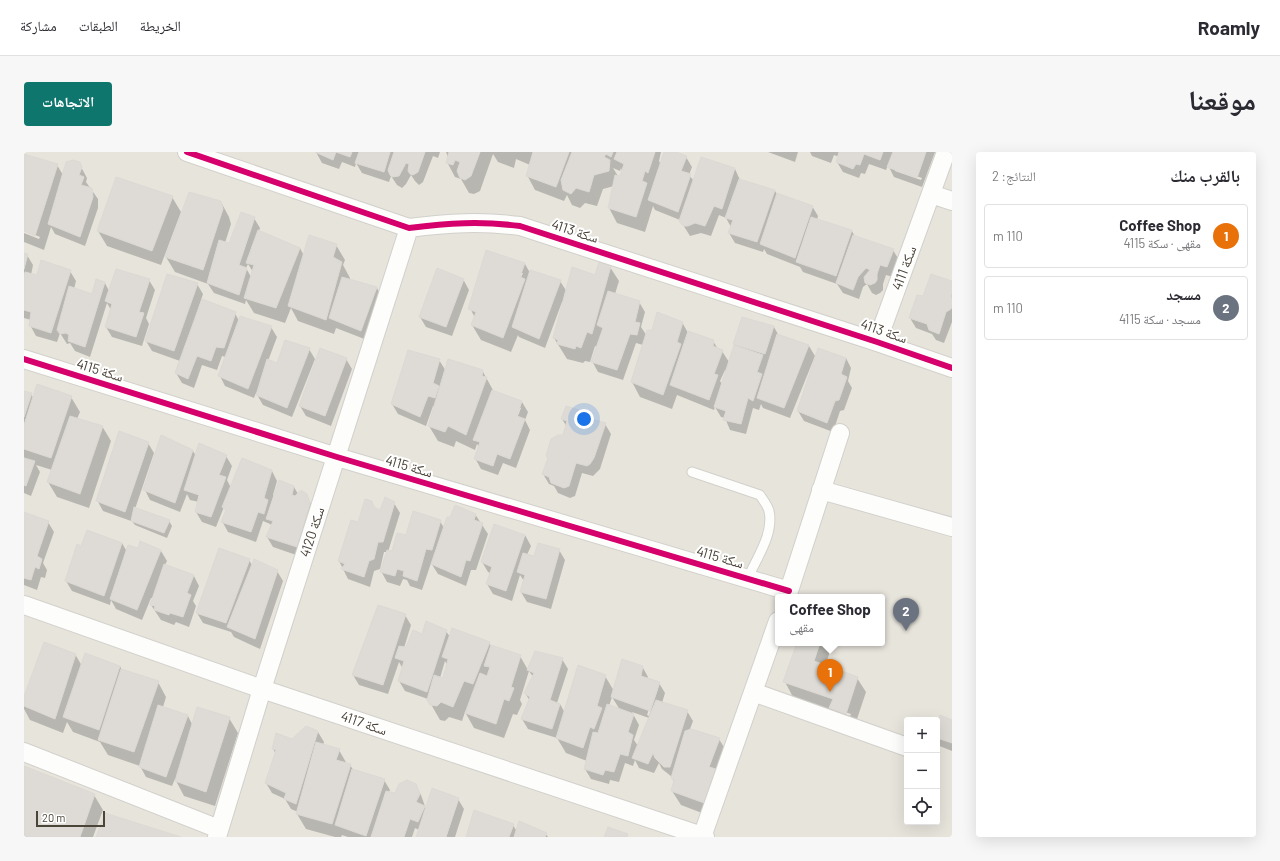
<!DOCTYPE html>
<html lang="ar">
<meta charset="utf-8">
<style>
:root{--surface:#fff;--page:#f7f7f7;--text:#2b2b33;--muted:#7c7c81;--line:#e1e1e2;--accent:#0f766e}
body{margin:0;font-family:Barlow,"Noto Naskh Arabic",sans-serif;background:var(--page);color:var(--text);direction:rtl}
.controls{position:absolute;right:12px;bottom:12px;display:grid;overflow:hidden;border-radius:4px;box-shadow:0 4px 16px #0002}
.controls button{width:36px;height:36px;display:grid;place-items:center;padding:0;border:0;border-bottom:1px solid var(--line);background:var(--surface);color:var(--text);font:20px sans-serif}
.scale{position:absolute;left:12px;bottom:10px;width:69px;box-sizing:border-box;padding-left:4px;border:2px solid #4b4439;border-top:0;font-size:11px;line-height:14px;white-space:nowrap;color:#4b4439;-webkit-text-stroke:3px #fff;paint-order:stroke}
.you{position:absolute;left:560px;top:267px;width:14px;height:14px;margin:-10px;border:3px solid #fff;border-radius:50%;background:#1a73e8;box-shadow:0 0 0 6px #1a73e833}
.badge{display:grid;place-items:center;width:26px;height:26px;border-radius:50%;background:var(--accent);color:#fff;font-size:13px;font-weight:700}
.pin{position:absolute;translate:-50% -33px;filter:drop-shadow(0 1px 2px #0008)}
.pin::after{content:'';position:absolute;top:21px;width:14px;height:12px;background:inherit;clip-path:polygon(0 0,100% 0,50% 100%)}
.popup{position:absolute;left:751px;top:442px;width:110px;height:52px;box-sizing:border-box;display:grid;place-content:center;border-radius:4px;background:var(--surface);filter:drop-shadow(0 1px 3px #0005);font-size:13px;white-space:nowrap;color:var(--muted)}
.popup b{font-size:15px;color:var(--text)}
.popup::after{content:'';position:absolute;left:50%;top:100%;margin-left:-8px;border:8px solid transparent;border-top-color:var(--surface)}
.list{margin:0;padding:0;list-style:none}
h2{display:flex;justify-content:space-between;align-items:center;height:52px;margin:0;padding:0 16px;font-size:17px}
h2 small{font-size:13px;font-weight:400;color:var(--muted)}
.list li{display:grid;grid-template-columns:26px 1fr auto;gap:12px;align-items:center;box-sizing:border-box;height:64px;margin:0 8px 8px;padding:0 8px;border:1px solid var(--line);border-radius:4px}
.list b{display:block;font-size:15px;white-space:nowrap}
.list p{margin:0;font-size:13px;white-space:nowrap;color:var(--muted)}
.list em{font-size:13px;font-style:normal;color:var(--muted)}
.icon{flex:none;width:22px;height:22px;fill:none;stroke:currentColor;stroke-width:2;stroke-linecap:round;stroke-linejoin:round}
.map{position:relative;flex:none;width:928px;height:685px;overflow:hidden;direction:ltr;border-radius:4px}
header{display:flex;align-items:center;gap:24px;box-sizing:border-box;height:56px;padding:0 20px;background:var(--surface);border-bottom:1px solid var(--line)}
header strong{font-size:19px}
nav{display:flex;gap:22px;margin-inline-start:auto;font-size:14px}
.intro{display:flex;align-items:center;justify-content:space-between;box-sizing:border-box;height:96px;padding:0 24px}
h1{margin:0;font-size:28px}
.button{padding:10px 18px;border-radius:4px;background:var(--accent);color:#fff;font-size:14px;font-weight:700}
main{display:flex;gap:24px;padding:0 24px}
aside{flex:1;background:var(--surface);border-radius:4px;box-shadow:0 4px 16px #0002}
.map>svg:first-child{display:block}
.residential{fill:#e7e4dc;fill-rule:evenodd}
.shadow{fill:#0003;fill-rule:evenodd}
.building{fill:#dedbd6;stroke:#dcd9d4}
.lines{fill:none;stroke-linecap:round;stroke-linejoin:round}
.service-casing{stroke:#d2d0cb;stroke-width:11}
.minor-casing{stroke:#d2d0cb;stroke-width:20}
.service{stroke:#fdfdfc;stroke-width:9}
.minor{stroke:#fdfdfc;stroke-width:18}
.cycleway-casing{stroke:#fff;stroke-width:8}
.cycleway{stroke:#d6006c;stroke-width:6}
.labels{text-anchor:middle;stroke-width:4;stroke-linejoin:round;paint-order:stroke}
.street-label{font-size:14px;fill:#4b4439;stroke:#fff}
</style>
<header>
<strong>Roamly</strong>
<nav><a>الخريطة</a><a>الطبقات</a><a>مشاركة</a></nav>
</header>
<div class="intro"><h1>موقعنا</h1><a class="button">الاتجاهات</a></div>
<main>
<aside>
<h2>بالقرب منك<small>النتائج: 2</small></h2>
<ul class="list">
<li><span class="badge" style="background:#e8710a">1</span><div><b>Coffee Shop</b><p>مقهى · سكة 4115</p></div><em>110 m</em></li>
<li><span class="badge" style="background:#6b7280">2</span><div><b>مسجد</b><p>مسجد · سكة 4115</p></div><em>110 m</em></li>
</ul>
</aside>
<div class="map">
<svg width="928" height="685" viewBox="0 0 928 685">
<rect width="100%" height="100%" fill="#f4f2ee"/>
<path class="residential" d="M0,0H928V685H0ZM754,445H858V491H754ZM883,568H913V670H883Z"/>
<path class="shadow" d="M292,0H370L371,2L372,0H416L414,6L409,4L399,30L395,33L391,29L387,23L382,32L378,36L373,33L367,24L365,30L338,21L332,11L331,15L318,10L315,17L298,11Z
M422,0H637L635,9L637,13L641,0H649L662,5L668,15L665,23L670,29L711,17L716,28L751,39L753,42L788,54L794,64L793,68L828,79L831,85L869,98L875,108L869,125L862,123L859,132V138L856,141L852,143L848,141L843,132L839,135L835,147L819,141L813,132L779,120L776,115L743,102L740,97L739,100L711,91L705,81L707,75L702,66L695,63L687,84L677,81L666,84L656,68L631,58L629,54L621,80L593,71L585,56L590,34L579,37L573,54L561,51L556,56L548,53L543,43L540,49L511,38L503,23L506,13L492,7L490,16L474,10L469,2L456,39L450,42L445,41L437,27L431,25L423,10L424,5ZM589,16L596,19L597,16L598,19L596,25L594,24Z
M744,0H774L771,10Z
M786,0H911L898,35L870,25L864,13L862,18L845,12L841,22L837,21L835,26L819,20L813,10L815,5L810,3L807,11L788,4ZM871,17L898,26L897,28L871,19Z
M0,3L33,13L39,23L55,11L63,26L62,30L74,47V56L61,94L31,82L27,75L20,98L0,90V81L15,87L16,85L0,78Z
M148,45L157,60L137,113L83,94L74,79Z
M197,50L205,65L207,72L201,91L206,93L230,66L236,76L235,79L276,96L280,104L312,93L321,108L319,113L326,126V128L353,136L358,146L343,188L312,176L310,182L274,169L267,156L261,171L230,161L222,148L221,152L190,141L184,132L151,120L142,105ZM224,112L229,120L227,125L222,116Z
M0,102L3,103L9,113L7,123L14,125L46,119L52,129L50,137L69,144L81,131L85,139L125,128L131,138L122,166L125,172L118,194L88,185L82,175L87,158L83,151L66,205L51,199L46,191L43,192L36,181L33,190L12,184L6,173L7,168L0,166Z
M501,112L506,121L536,129L543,140L571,125L586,115L595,129L591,142L615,150L621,160L617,175L623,184L628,180L658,170L664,181L689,189L694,197L698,199L705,210L719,166L750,175L755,184L785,194L791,204L766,266L739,256L737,252L735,258L729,256L722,282L706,278L701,266L697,265L691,255L690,258L653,243L648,257L616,245L608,230L619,193L612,191L599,228L574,220L568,209L573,195L571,194L566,210L561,209L559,211L543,207L530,186L540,151L538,150L521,196L495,185L494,183L487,200L457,188L448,173L451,166L446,156ZM496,121H499L495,130ZM701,218L702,219L698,232L696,229Z
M439,127L445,138L428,184L402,175L396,165Z
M928,130V170L920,191L912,188L908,182L892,176L886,166L900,145Z
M173,132L179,142L170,169L211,161L215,169L247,175L253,185L244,209L254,212L285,197L291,207L268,265L239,253L232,241L230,246L201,234L196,224L202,205L198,204L193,218L178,213L170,236L158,231L152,221L156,209L128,199L122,189Z
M794,197L822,206L827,216L824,229L828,236L820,258L816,259L809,280L780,269L774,259Z
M322,207L328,217L307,274L282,264L276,254Z
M415,208L422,219L458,218L470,240L498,250L504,260L501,268L506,278L492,316L479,311L474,323L457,317L451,306L455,295L453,292L451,298L432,289L430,295L414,289L405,274L411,255L409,254L402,274L374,262L368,252ZM495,256H497L492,269L490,268Z
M0,240L7,242L10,247L47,245L56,260L53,267L78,274L87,289L65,356L33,345L24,330L28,318L12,313L16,320L7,344L0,341V307H1L0,305Z
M561,266L581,272L587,282L576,317L569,324L558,321L551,344L546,346L534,341L530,334L525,332L519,322L540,283L543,275L538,267Z
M124,291L130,301L111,357L145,369L148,374L143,386L111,373L107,368V369L79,359L73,348Z
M169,299L172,304H202L208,314L203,328L207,336L248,319L253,329L249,343L251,344L270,335L274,342L282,343L288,354L278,405L249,395L243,385L248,374L246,372L239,369L232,390L204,380L198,369L203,360L200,355L192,375L178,370L172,360L175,350L166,348L163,342L156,360L126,348L121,338Z
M347,350L351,357L356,359L370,351L376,361L364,400L369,401L382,384L416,369L420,376L451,362L464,382L452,418H447L442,434L414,422L407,411L398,438L386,434L383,428L379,427L376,434L363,430L357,419L363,400H360L356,417L350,419L346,435L324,427L315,409L335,371Z
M0,362L24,370L30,380L19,411L23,418L21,426L17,425L13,438L0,433Z
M501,383L507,394L503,403L511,405L535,398L541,408L527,457L503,450L497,440L500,429L496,423L488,449L469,442L463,432L466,421L464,420L458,410Z
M98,391L103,400L115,397L117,391L137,399L143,409L141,413L170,424L175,434L169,449L172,454L165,475L152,470L150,473L137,468L127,453L129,446H127L118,468L92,457L87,448L86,453L48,439L42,429L58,395Z
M225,408L228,413L253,419L259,429L236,497L210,485L207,480L179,471L173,461Z
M381,463L387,473L380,496L383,497L399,483L422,479L426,485L465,491L467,494L496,504L504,518L538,507L544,517L533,551L536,552L541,561L581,524L590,539L618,514L624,525L623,527L635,531L641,541L638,551L663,559L669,569L666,577L695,587L704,602L691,666L657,653L648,639L650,631L648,625L638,617L635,611L630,621L615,616L611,608L609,614L601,611L595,630L586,628L585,632L567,627L561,617L563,609L542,601L533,586L504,577L498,567L506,549L501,541L509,525L505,519L496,548L498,552L493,563L489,562L480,586L450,576L441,560L438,569L425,565L421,569L416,568L404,547L381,539L375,529L379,517L375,510L364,542L335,533L329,523ZM421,509L423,513L420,527L416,526ZM632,537H634L625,564L623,563ZM588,545L596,558L585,554ZM608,560L625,566L614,594L610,588L615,573Z
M774,491H809L801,514L833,526L842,540L830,576L815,571L808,559L769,545L761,530ZM815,558L827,562L826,564L815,560Z
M51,502L58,514H96L98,519L134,530L142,545L139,555L164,564L168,572L205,566L214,581L191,654L160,644L151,627L148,634L122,625L116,614L84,603L76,590L49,580L43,570L39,581L6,568L0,557V546Z
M928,569V599L913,593V571Z
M282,576L294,580L300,590L299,593L315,598L323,612L326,613L330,619L360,628L366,638L365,640L372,642L391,633L397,643L402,657L434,647L440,657L431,685H393L395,678L391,676L388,685H324L318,683L317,685H311L282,677L273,662L274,660L267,657L261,647L248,641L242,631L252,602L249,597L269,588Z
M0,615L70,643L79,658L69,685H0Z
M489,673L493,680L522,682L524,685H443Z"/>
<path class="building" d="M291,0H328L326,5L312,0L309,8Z
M335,0H366L360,20L331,11Z
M370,0H401L394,20L389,23L386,22L384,19L385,12L382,11L375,24L368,25L366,23L364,18Z
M425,0H456L447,24L441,28L436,26L433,19L436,10L431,8L429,13L422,11Z
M509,0H545L532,35L502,24Z
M548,0H589L587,5L582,2L580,5L586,8L585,19L570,23L565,40L552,36L547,42L539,38L537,28Z
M593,0H631L624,21L621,19L618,29L623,31L612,65L584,56L591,23L596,24L600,12L590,7Z
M640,0H652L663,4L657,19L667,22L654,60L624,48Z
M815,0H859L856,8L840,2L836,13L832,12L829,17L812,10Z
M869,0H902L893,26L863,15Z
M0,2L34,12L11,84L0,79Z
M677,5L711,16L698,57L690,54L681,74L671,71L664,74H659L655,69Z
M49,8L56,10L58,15L55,23L60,25L57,33L68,36L69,45L56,85L24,72L42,10Z
M92,25L149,44L128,99L73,79Z
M715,27L751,38L733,90L704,81L709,68L701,66Z
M165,40L197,49L199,57L179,118L141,105Z
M753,41L789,54L771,106L736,92Z
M217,60L231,65L215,113L223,116L215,143L183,131L195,88L205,91Z
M787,65L828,78L812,124L772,110Z
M234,78L276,96L252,156L220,146L230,113L222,111Z
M285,83L313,92L309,105L318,110L302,168L264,154Z
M829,83L870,97L863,115L856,113L853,122V128L851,131L846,133L841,131L840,125L846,118L842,116L834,125L829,138L812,131Z
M462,98L501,111L496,125L501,127L479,186L447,173L452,160L444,157Z
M0,101L4,102L0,117Z
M17,108L47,118L27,181L5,174L7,160L0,158V126L1,120L13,123Z
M575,110L587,114L568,182L563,180L557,196L552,194L551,197L533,192L534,188L529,186L548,115L571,123Z
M413,116L440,127L422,175L395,165Z
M92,117L126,127L115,160L120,161L112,185L81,175L88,152L81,149Z
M506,118L537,128L515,187L488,175Z
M143,122L174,131L150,199L121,189Z
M907,122L928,129V141L927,144L928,147V154L927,157L922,160L915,182L905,178L903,172L885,166L893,143L899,144Z
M318,125L353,135L337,179L305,166Z
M72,127L81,130L61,195L44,189L45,183L42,181L36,182L33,178L45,134L68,142Z
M584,139L616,149L611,170L616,171L613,183L606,182L593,218L567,210L579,176L573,173Z
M178,147L212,160L200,196L192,195L187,209L173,204L164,227L151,221Z
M633,160L659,170L653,190L657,192L639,243L607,230L623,178H628Z
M216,164L248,174L224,237L194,224Z
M718,165L750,174L741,202L709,192Z
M664,179L690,188L689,194L699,198L690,222L694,223L685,248L646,233Z
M753,182L785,193L760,256L733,246Z
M261,188L286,196L263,256L232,243L243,207L253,211Z
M710,193L739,203L733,220L738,222L729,249L724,246L717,272L699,268L702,259L690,255Z
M296,196L323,206L301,264L275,254Z
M794,196L822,206L817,222L823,225L815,248L811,249L803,271L773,259Z
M384,198L416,207L409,231L415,234L411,246L404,244L396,265L367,252Z
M424,207L459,218L458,224L463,225L442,283L424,274L421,280L404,274Z
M13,232L48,244L27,306L0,297V273Z
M468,238L498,249L493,264L501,267L486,307L473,302L469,314L450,307L456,290L449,288Z
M0,239L8,241L0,265Z
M542,254L558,259L560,265L582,271L570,306L566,312L563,314L552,311L545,334L540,336L527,331L525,325L518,322L524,306L522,304L527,287L534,283H539L543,269L537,267Z
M46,264L79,274L56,342L23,330Z
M95,279L125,290L101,360L72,349Z
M137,283L169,298L151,351L119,338Z
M175,291L203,303L195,323L202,325L187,365L171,360L175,343L160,338Z
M0,306L11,309L2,334L0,333Z
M218,306L248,318L240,346L244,348L240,362L234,360L227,380L197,370L202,358L198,355Z
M255,328L270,334L268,343L271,344L277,338L283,342L286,352L273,395L242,385L249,369L242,367Z
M361,345L371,350L359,390H354L350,407L345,409L340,425L317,417L321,412L314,409L327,368L334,370L341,347L348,349L350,355L356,358Z
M431,353L452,362L450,368L459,371L446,409L442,408L437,425L407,412L423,365H426Z
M110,355L146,368L140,381L107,369Z
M389,359L417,368L408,398L402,397L393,429L379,424L380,419L373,417L371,424L356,420L363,398L368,399L373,381L382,383Z
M0,360L25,369L13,404L18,407L15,417L11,415L7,428L0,426Z
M470,372L501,383L482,439L462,432L468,415L457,410Z
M63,378L98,391L80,444L41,429L53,392L57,394Z
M116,389L137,398L113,458L86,447L104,393L114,396Z
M514,391L536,397L522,447L496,440L501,423L493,420L499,401L510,404Z
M195,396L226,407L202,471L172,461Z
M230,407L254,418L231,487L203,475Z
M140,412L170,423L163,441L167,443L159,465L146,461L145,463L130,458L131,454L126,453Z
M354,453L382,462L359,533L328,523Z
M402,469L423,478L403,540L374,529L380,509L371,506L375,494L382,495L389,478L398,482Z
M428,476L466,490L449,532L440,529L429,555L417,550L413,554L406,553L403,548L410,523L419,526L424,507L418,505Z
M20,490L52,502L31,567L0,554V544Z
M773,491H796L790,509L834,525L822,562L805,556L809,547L759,530Z
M467,493L497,503L487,535L490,536L485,549L480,547L472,572L441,561L456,521L463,524L466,515L460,514Z
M511,499L539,506L526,548L536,552L528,577L497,567L506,545L500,541L510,521L503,518Z
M61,501L96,514L75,578L39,565Z
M598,507L619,514L617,524L636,530L626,559L587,545Z
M554,513L582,523L573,554L578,556L570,577L566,575L559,596L532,586Z
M97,517L135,529L110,600L74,588Z
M632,548L664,558L646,615H640L631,606L629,601L624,612L608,606Z
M583,552L610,562L604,580L609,583L604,604L596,602L590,620L581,618L579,623L560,617L569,580L574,581Z
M134,553L164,563L142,625L115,615Z
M173,555L206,565L182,640L151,629Z
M916,563L928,568V591L913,586V570Z
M898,565L907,568H897Z
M282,574L294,579L272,652L260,647L262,641L241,631L252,598L248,597L252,581L268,587Z
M667,577L696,586L685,615L692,617L683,652L647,639L650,628L647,626L661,579Z
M292,590L316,597L312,608L327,612L308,672L272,662Z
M0,614L71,642L56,685H0Z
M328,617L361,627L342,684L311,673Z
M383,628L392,632L396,642L392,650L401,654L394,670L386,667L380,685H347L362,639L371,641L375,632Z
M408,636L435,646L422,685H392Z
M450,658L490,672L485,685H442Z
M81,661L157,685H72Z
M495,669L523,681L521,685H490Z
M584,675L604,682L603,685H580Z"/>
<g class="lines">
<defs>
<path id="service" d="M668,320L736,343C739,348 744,354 745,359C750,382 733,405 724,426"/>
<path id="minor" d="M163,0L385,76C424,71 457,69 496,74L853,190L928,216
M907,42L928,49
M853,190L922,0
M0,207L313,305L765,439
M797,338L928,375
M763,445L816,281
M0,453L238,537L681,685
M729,540L883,595
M0,600L195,677
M193,685L238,537L385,76
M678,685L754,469"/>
</defs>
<use href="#service" class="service-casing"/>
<use href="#minor" class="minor-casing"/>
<use href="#service" class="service"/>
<use href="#minor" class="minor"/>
<defs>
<path id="cycleway" d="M163,0L385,76C424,71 457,69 496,74L853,190L928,216
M0,207L313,305L765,439"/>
</defs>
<use href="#cycleway" class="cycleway-casing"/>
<use href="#cycleway" class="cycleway"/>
</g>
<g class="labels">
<g class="street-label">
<text transform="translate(551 79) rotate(18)" y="5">سكة 4113</text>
<text transform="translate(880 116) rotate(-70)" y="5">سكة 4111</text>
<text transform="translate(860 179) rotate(19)" y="5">سكة 4113</text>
<text transform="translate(76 218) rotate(17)" y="5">سكة 4115</text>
<text transform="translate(385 314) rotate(16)" y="5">سكة 4115</text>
<text transform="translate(288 380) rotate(-72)" y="5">سكة 4120</text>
<text transform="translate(696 405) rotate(16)" y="5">سكة 4115</text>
<text transform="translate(340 571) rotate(19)" y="5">سكة 4117</text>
</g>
</g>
</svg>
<div class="controls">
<button>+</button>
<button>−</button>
<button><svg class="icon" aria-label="locate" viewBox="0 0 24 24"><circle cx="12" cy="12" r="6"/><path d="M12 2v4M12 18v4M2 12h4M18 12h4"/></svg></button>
</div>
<div class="scale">20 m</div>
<div class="you"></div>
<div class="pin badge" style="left:806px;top:540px;background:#e8710a">1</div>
<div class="popup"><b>Coffee Shop</b>مقهى</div>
<div class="pin badge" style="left:882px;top:479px;background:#6b7280">2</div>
</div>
</main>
